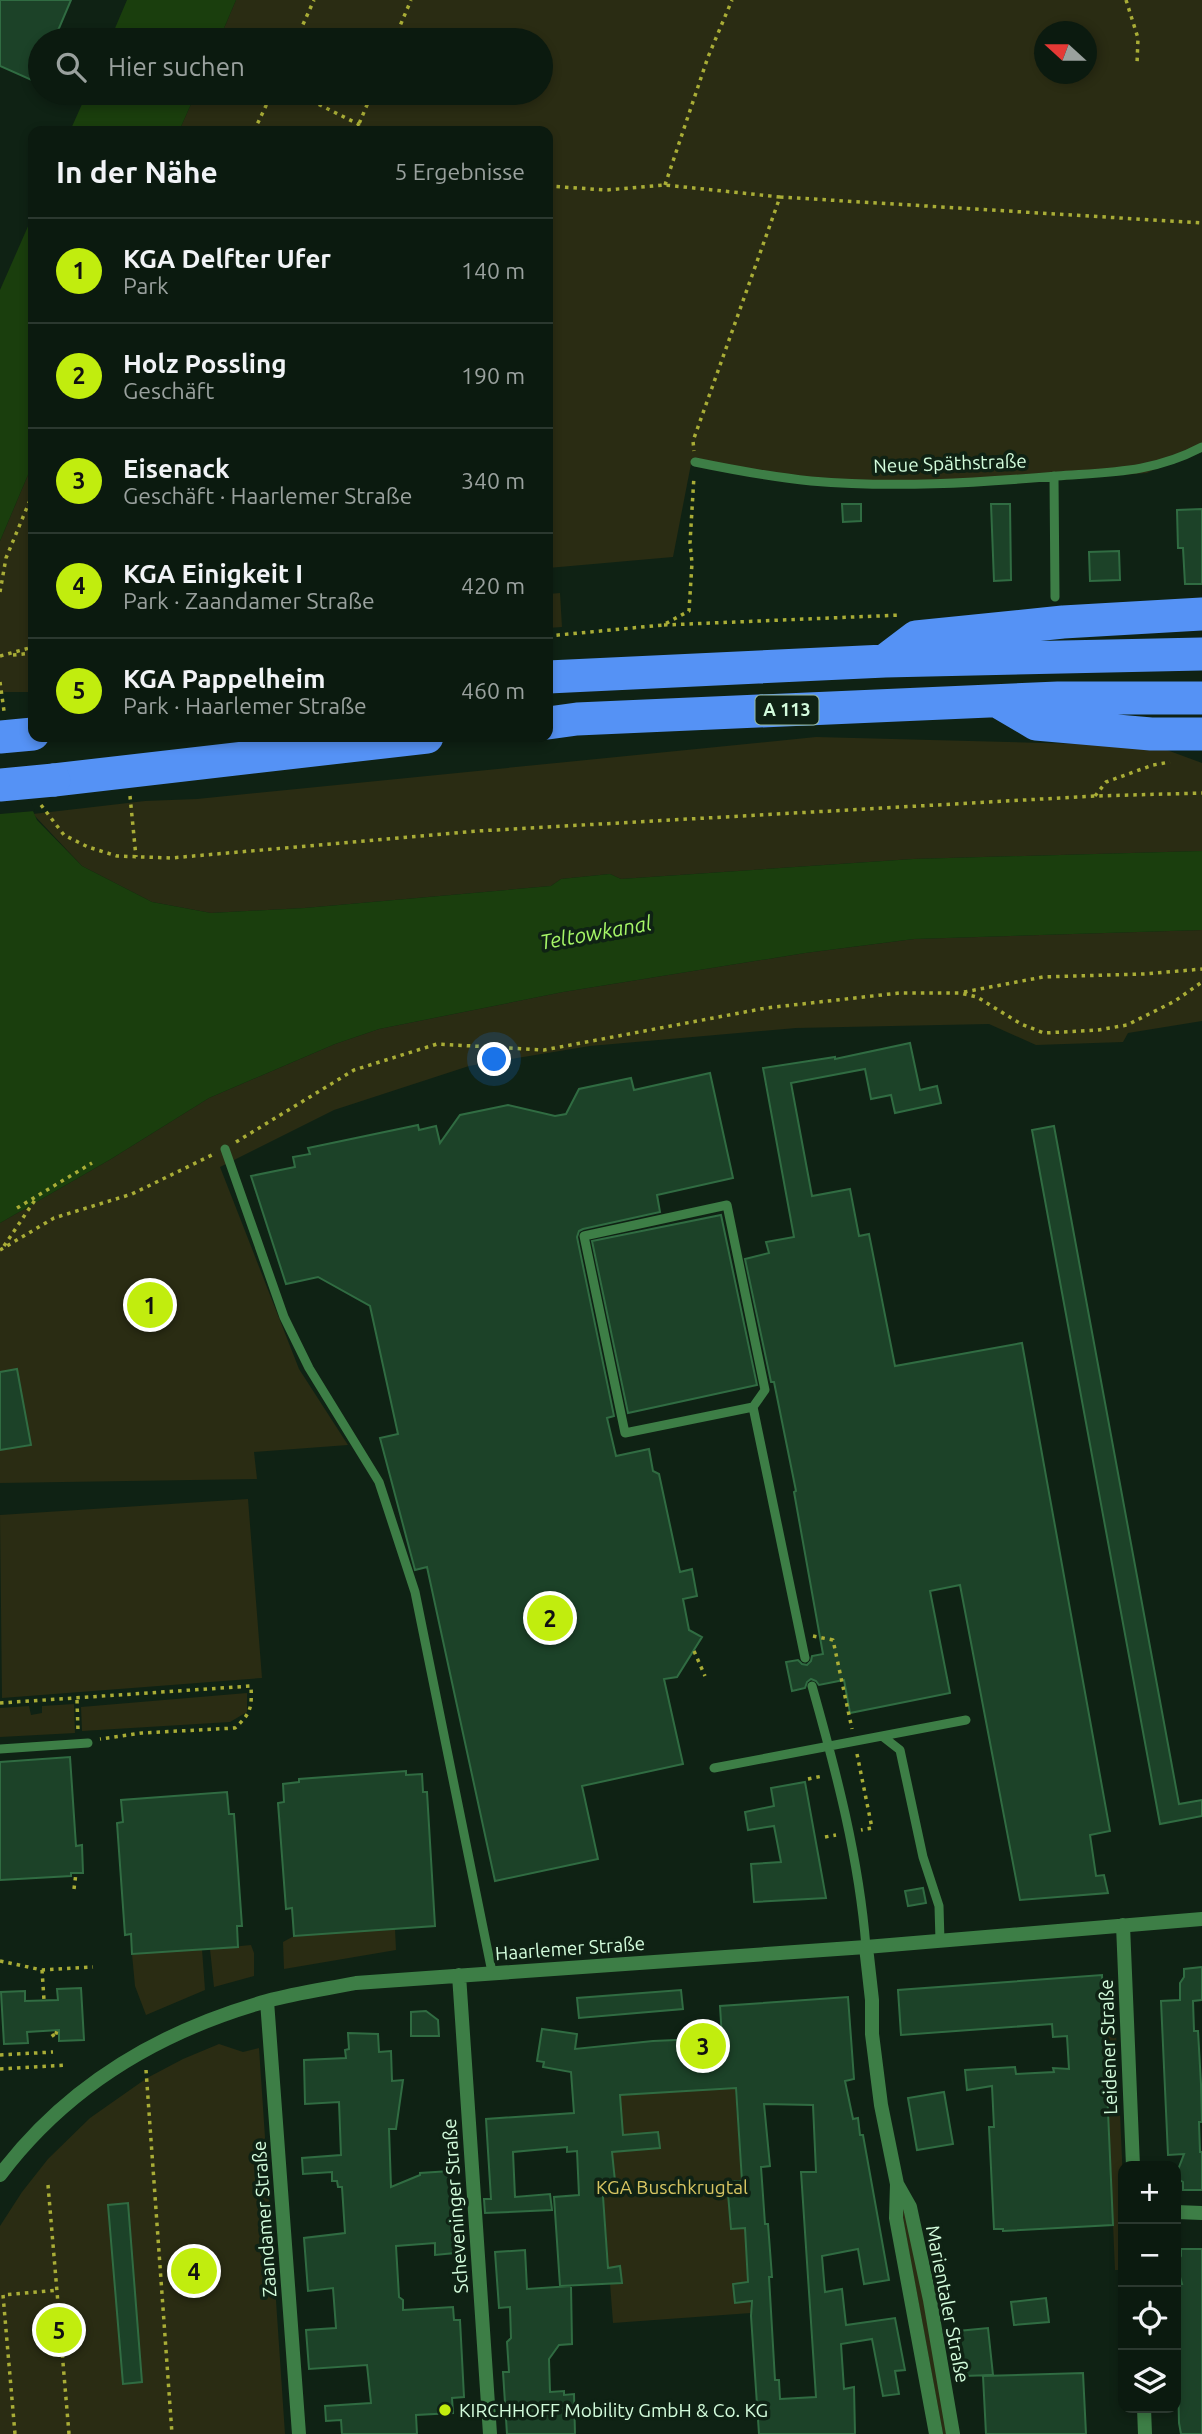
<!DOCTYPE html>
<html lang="de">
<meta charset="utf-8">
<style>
:root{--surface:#0b1a0f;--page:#142318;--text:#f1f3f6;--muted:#9aa19e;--line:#2b382f;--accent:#c1ed0e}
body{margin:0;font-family:Ubuntu,sans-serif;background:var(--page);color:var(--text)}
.controls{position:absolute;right:21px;bottom:21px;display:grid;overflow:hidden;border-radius:14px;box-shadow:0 4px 10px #0003}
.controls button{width:63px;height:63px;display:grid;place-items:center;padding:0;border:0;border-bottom:2px solid var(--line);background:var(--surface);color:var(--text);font:35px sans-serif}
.compass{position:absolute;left:1034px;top:21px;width:63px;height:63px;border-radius:50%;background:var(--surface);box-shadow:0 4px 10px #0003;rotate:291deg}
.you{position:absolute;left:495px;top:1060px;width:24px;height:24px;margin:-18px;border:5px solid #fff;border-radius:50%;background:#1a73e8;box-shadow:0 0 0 10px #1a73e833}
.badge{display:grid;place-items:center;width:46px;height:46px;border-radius:50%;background:var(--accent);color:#111;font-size:23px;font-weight:700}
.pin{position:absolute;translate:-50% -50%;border:4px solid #fff;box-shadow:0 2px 7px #0006}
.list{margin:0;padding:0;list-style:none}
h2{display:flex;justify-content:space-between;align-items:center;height:91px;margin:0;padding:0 28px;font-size:30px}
h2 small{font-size:23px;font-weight:400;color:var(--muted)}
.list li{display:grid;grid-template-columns:46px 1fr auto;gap:21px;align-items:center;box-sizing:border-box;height:105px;padding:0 28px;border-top:2px solid var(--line)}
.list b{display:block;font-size:26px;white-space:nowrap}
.list p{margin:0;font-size:23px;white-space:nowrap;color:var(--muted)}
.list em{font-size:23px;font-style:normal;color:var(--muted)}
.icon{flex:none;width:38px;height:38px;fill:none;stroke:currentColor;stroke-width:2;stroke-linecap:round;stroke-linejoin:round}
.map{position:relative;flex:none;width:1202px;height:2434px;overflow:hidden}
.search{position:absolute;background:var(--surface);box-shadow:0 4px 10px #0003;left:28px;top:28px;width:525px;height:77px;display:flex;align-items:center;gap:18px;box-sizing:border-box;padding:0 24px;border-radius:38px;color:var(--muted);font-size:26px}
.panel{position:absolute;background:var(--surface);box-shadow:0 4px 10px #0003;left:28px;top:126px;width:525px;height:616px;border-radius:14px}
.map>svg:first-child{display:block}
.green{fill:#2a2c13;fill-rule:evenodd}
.water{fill:#1a3e0d}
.pier{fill:#0f2214}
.building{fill:#1c4228;stroke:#306c42;stroke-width:2;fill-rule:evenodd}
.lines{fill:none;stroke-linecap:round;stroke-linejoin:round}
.path{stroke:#a9ad36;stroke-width:3.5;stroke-dasharray:3.5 5;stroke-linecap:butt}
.service{stroke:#3d7e46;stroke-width:9}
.minor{stroke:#3d7e46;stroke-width:14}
.motorway{stroke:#5592f5;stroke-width:33}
.motorway-bridge{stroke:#5592f5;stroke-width:33}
.poi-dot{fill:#c1ed0e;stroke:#0f2214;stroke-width:2.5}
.labels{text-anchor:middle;stroke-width:7;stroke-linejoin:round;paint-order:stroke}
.shield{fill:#0f2214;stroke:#98bba0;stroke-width:2}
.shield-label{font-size:18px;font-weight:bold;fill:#d3fcdc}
.street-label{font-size:19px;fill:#d3fcdc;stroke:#0f2214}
.park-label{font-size:19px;fill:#d8c663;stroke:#0f2214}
.poi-label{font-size:19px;fill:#d3fcdc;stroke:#0f2214;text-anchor:start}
.water-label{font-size:21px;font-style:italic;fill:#a6f667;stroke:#0f2214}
</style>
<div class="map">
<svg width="1202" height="2434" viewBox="0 0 1202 2434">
<rect width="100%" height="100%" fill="#0f2214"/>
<path class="green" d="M236,0H1202V446L1147,473L1010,484L881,485L691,464L673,557L548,568V131H179L196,93H541V40H219ZM1044,32H1086V74H1044Z
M33,463V692H0V541Z
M560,593L562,627L548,628V594Z
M816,737L1156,746L1202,763V851L913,859L621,879L610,874L561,879L551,886L305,908L211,913L152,902L82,866L33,814L145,801L197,799Z
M1202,930V1021L1128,1033L1123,1042L1036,1045L989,1024L796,1028L590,1046L469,1066L334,1110L220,1167L299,1369L348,1445L254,1452L257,1479L0,1483V1223L111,1159L209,1098L335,1044L379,1029L563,992L805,953L914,939Z
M248,1499L262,1678L2,1698L0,1515Z
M247,1693V1712L230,1722L82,1731L81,1707Z
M74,1704L75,1733L0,1737V1708L29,1706L31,1715L42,1713V1706Z
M395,1929L396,1950L284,1969L283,1942L294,1936Z
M251,1945L254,1953V1976L214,1987L210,1949Z
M202,1949L205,1990L146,2015L135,1986L132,1954Z
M1103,1991L1114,1993L1119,2092L1107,2097Z
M219,2044L243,2052L259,2048L285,2434H0V2226L22,2192L48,2159L90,2118L147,2078L183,2059Z
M735,2088L751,2313L613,2323L596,2097Z
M1108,2108L1120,2113L1123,2182V2270H1115Z
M901,2209H904L917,2263L947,2434H943Z"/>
<path class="water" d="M127,0H236L219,40H110Z
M87,93H196L179,131H70Z
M33,215V463L0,541V290Z
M0,737L37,820L82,866L152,902L211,913L305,908L551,886L561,879L610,874L621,879L913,859L1202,851V930L914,939L805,953L563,992L379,1029L335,1044L209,1098L111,1159L0,1223Z"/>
<path class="pier" d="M0,734L3,736L35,811L0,814Z"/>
<path class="building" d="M0,0H71L54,40H40V71L36,82L0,66Z
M842,504H861V521L843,522Z
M991,504H1010L1011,580L994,581Z
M1202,509V584H1185L1183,548H1178L1177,510Z
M1119,551L1120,580L1090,581L1089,552Z
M910,1043L920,1090L937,1086L941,1103L895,1113L891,1095L871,1099L865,1069L791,1083L812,1196L850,1189L859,1236L869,1234L895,1366L1022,1343L1110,1831L1090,1835L1096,1876L1104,1875L1108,1893L1020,1900L960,1585L930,1591L950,1693L850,1713L844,1680L819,1685L816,1681L811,1679L807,1682L805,1688L792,1691L786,1662L798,1660L802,1664L807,1665L811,1661L812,1656L823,1654L794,1492L796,1491L774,1382H771L745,1259L769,1253L766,1242L794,1237L763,1068L835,1057V1059Z
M710,1073L733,1178L657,1195L660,1212L583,1229L579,1231L577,1237L614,1416L607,1418L616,1456L649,1449L653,1471L659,1474L680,1572L692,1569L697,1596L683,1599L689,1630L702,1637L677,1677L664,1679L683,1764L582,1786L598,1859L495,1881L427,1567L415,1570L380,1438L398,1434L370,1306L318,1277L286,1284L251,1176L295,1167L293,1157L310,1154L308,1148L418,1125L419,1130L436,1126L440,1143L460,1115L508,1105L555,1116L566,1114L579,1089L631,1078L634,1090Z
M1054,1126L1179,1804L1202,1800V1816L1160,1824L1032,1130Z
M721,1215L757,1385L628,1413L592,1241Z
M17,1369L31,1445L0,1450V1372Z
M70,1757L76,1846L82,1845L83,1873H71V1876L0,1880V1762Z
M406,1771V1775L422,1774L423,1792H427L435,1926L294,1936L292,1908L286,1909L278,1803L284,1802L283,1784L299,1782V1779Z
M805,1782L826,1898L754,1902L751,1864L781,1862L774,1826L748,1830L745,1812L774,1806L771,1788Z
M227,1792L229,1814H234L242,1926H237L238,1947L132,1954L131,1934L125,1935L117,1823L123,1822L121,1800Z
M923,1888L926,1903L908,1906L905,1891Z
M1202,1967V2000L1193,2001L1194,2031H1198L1201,2084L1202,2122H1199L1200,2152H1202V2190H1183V2182L1176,2178V2175L1184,2154L1168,2155L1161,2001L1180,2000V1983L1184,1977V1969Z
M1102,1975L1113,2225L1003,2231V2229H994L989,2127H994L992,2086L967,2090L965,2070L1015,2067L1016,2074L1054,2072L1053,2068L1069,2069L1067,2036L1053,2037L1052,2024L901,2035L898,1990Z
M81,1988L84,2040L59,2041V2030L27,2032L28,2043L4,2044L1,1992L25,1991V2001L58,2000L57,1989Z
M681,1990L683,2009L579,2018L577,1998Z
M848,1997L854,2079L845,2081L853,2119L858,2118L860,2135H863L889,2280L864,2284L858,2249L822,2256L825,2292L842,2289L846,2325L895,2318L905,2370L895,2371L899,2394L883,2396L872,2339L841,2344L844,2389L854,2387L855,2434H759L751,2316L752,2301L735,2303L733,2284L748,2282L745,2228L731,2229L727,2182L742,2181L736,2088L620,2095L623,2135L658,2132L660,2148L612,2152L615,2181L602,2182L608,2268L620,2266L622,2283L560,2286L554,2197L579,2195L577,2151L567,2152V2147L513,2152L515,2197L550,2194L552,2210L485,2213L484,2199H491L486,2119L574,2113L571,2072L543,2067L544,2062L537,2061L542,2029L577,2034L575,2049L653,2041L722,2038L720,2006ZM764,2104L813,2105L816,2172H801L816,2397L780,2399L779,2380H775L769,2277H772L768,2224H765L761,2167L770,2166Z
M426,2011L438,2020L439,2036H411V2012Z
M348,2033L378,2034L379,2052L391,2051L392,2081L403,2080L396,2129H389L391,2187L420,2175V2173L450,2171L455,2253L435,2255V2243L396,2246L399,2297L403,2300V2310L453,2307L454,2320H460L464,2397L452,2398L453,2413L416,2415L417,2434H342L341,2420L326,2421L325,2406L371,2403L367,2365L309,2369L306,2330L336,2328L333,2288L308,2291L304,2238L345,2233L342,2187H338L337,2181H332V2172L303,2174L302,2158L341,2155L339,2102L305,2104L304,2060L346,2058L345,2050L349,2049Z
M944,2092L953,2144L917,2150L908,2098Z
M128,2203L142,2382L123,2384L108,2205Z
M1181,2249H1202V2434H1181L1179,2423L1176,2284H1182L1176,2263L1181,2256Z
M525,2250L527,2289L571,2286L572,2344L559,2345L549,2359L550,2392L564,2391V2395L574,2394L575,2434H507L503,2372H509L507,2342L511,2338L510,2307L499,2308L495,2252Z
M1046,2298L1049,2322L1014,2325L1011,2302Z
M988,2328L993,2375L963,2376L958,2331Z
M1083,2373L1086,2434H986L983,2376Z"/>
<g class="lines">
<path class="path" d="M1126,0L1138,38L1137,64
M296,40L314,0
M394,40L411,0
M296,93L358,124L362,131
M254,131L272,93
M356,131L372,93
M665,185L708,57L732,0
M548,186L606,190L665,185L780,197L693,441L694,451
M780,197L1202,223
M0,592L6,558L33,493
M664,625L901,615
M548,636L663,625L689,611L692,563L690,543L694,476
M13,655L33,653
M0,656L33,647
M0,682L4,711
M130,796L136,857
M1095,796L1106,782L1153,765L1170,762
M41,805L64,835L88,847L117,856L171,858L477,831L1095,796L1202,793
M964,992L1043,977L1145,974L1202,969
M236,1142L354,1070L437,1044L544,1050L766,1008L899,993H960L977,997L1021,1024L1044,1033L1098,1030L1127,1025L1175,1001L1202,982
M17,1208L92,1163
M4,1246L37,1197
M0,1250L54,1218L132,1194L214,1154
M813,1636L833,1640L852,1729
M694,1651L705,1676
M77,1700L78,1731
M0,1703L251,1686C252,1708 251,1713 235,1728L142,1733L100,1739
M857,1754L872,1828L861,1830
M808,1779L823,1776
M825,1837L836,1835
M74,1889L76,1873
M0,1961L42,1970L93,1967
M42,1970L44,2000
M52,2034L55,2038L57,2030
M0,2055L53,2052
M0,2069L66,2065
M146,2070L172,2434
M48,2185L69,2434
M15,2434L3,2295L58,2290"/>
<path class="service" d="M695,462C734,470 772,477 811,481C893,488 975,483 1057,476C1110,472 1153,473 1202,447
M1054,476L1055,597
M225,1149L284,1317L309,1368L379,1482L415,1592L492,1972
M753,1407L765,1390L727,1205L584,1236L625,1433L753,1407L805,1658
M812,1686C836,1771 859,1858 866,1947
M882,1736L900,1750L923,1857L939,1906L940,1941
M0,1749L88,1743
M714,1768L966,1720"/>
<path class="minor" d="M1123,1925L1133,2166
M866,1947L872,2000V2034L881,2105L897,2184L896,2218L936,2434
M459,1975L490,2434
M267,2001L299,2434
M0,2175C67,2086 160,2031 267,2001C296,1993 326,1989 356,1983L866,1947L1202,1919
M897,2184L910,2207L930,2300L953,2434
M1176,2212L1202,2213
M1144,2408L1145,2434"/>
<path class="motorway" d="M887,659L916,637L1063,622L1202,614
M548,677L885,661L1202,654
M997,701L1036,724L1151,734H1202
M548,723L577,719L1058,698H1202
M54,780L427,737"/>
<path class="motorway-bridge" d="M0,737L33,734
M0,785L54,780"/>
</g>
<circle class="poi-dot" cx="445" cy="2410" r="7"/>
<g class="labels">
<rect class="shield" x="755.5" y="695.5" width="63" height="29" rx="5"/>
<g class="shield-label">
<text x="787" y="716">A 113</text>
</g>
<g class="street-label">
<text transform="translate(950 463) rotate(-2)" y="7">Neue Späthstraße</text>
<text transform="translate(570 1948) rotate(-4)" y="7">Haarlemer Straße</text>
<text transform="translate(1108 2047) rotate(-92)" y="7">Leidener Straße</text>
<text transform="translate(455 2206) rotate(-94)" y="7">Scheveninger Straße</text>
<text transform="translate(264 2219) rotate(-94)" y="7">Zaandamer Straße</text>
<text transform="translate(948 2304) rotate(79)" y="7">Marientaler Straße</text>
</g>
<g class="park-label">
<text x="672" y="2194">KGA Buschkrugtal</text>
</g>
<g class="poi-label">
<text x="459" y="2417">KIRCHHOFF Mobility GmbH &amp; Co. KG</text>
</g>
<g class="water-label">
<text transform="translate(596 933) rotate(-10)" y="7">Teltowkanal</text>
</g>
</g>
</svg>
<div class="controls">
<button>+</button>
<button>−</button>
<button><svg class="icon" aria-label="locate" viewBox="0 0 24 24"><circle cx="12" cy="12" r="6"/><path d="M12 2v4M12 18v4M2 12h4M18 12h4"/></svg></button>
<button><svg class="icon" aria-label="layers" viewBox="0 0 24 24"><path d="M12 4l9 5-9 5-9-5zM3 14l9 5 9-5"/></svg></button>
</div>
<svg class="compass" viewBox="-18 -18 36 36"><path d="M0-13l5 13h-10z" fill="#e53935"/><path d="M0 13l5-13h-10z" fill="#9aa19e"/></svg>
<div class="you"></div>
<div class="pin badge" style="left:150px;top:1305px">1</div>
<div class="pin badge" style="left:550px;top:1618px">2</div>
<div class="pin badge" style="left:703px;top:2046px">3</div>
<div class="pin badge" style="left:194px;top:2271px">4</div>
<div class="pin badge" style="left:59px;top:2330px">5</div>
<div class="search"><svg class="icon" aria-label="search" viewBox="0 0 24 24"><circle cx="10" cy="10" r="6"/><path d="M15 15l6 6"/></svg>Hier suchen</div>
<section class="panel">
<h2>In der Nähe<small>5 Ergebnisse</small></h2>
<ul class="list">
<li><span class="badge">1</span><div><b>KGA Delfter Ufer</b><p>Park</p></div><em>140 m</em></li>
<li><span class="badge">2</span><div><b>Holz Possling</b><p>Geschäft</p></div><em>190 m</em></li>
<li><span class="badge">3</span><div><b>Eisenack</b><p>Geschäft · Haarlemer Straße</p></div><em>340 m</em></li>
<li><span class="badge">4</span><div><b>KGA Einigkeit I</b><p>Park · Zaandamer Straße</p></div><em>420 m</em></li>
<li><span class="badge">5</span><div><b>KGA Pappelheim</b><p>Park · Haarlemer Straße</p></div><em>460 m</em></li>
</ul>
</section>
</div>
